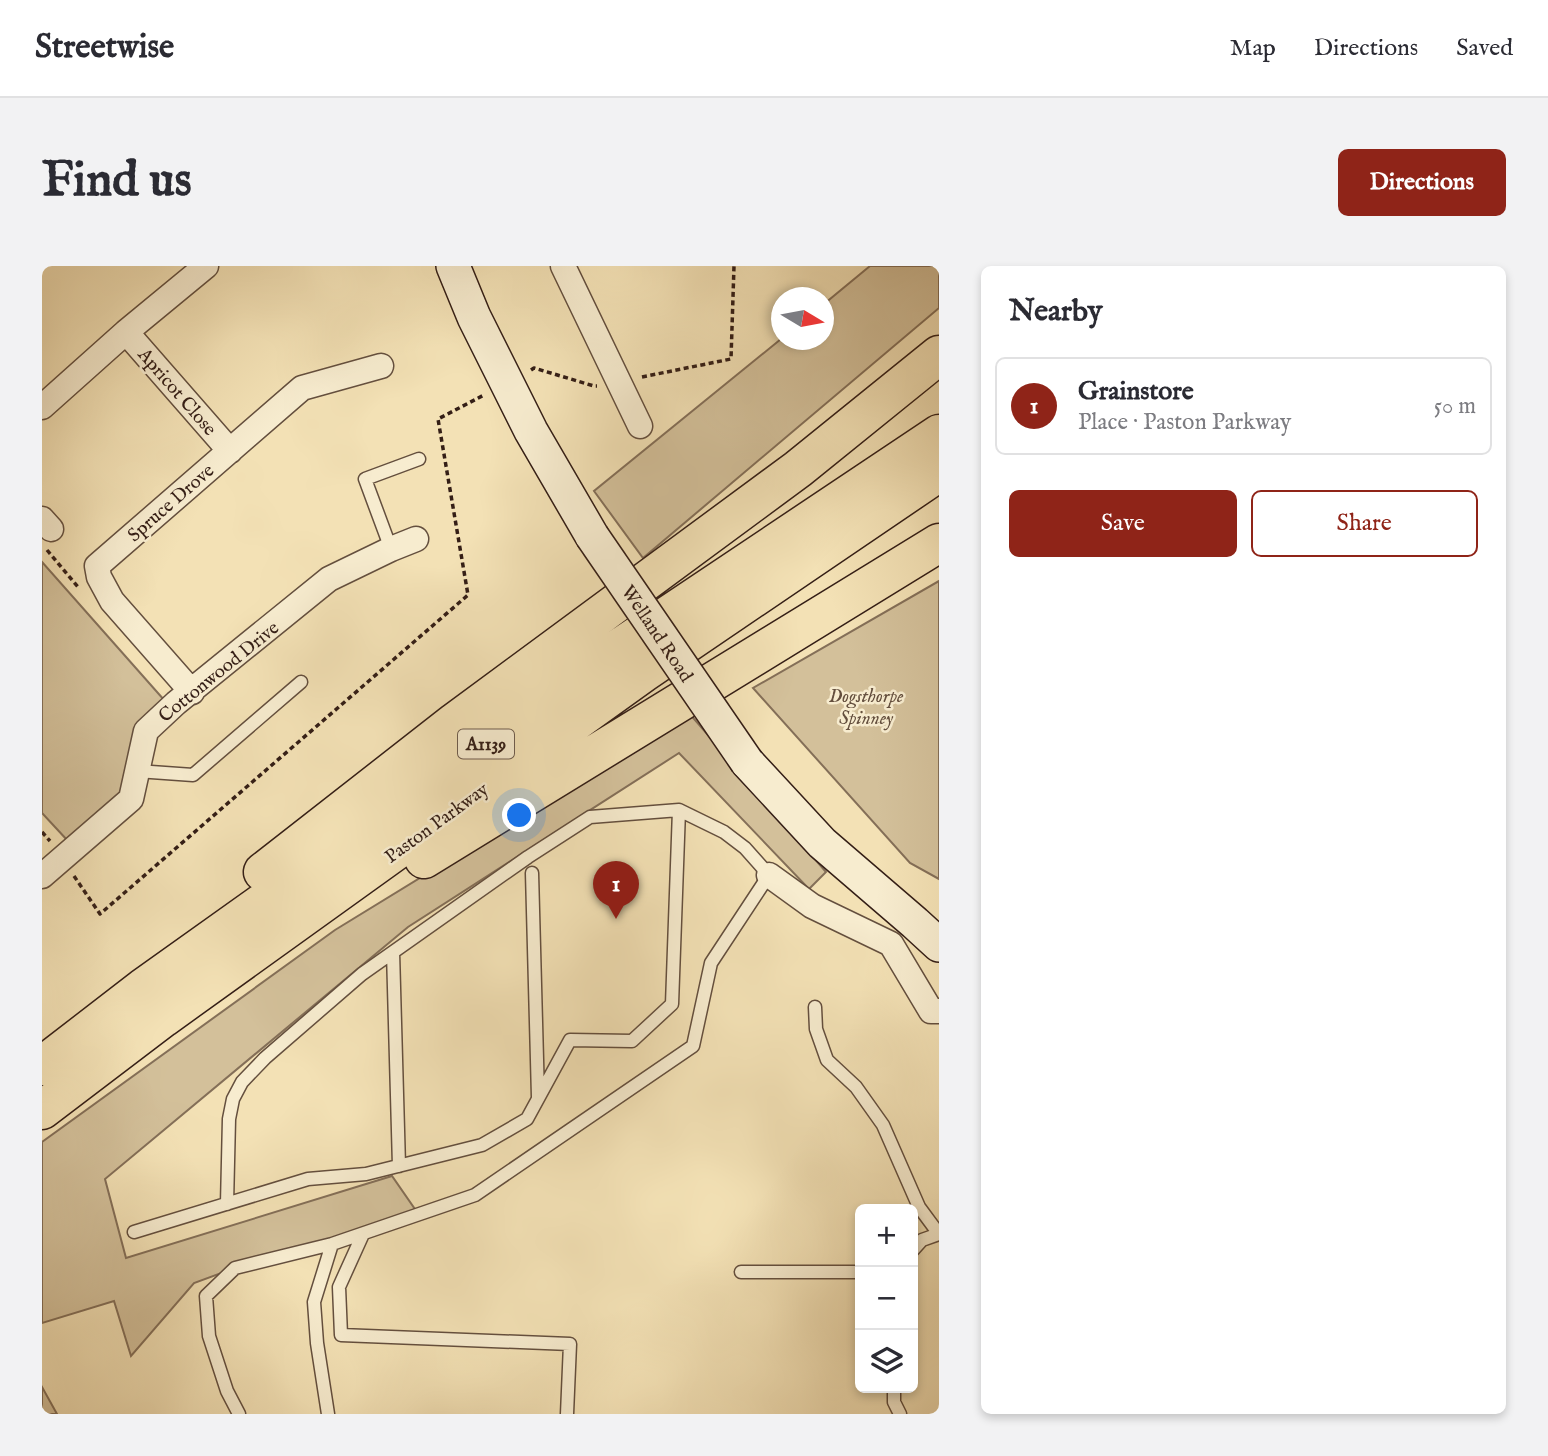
<!DOCTYPE html>
<meta charset="utf-8">
<style>
:root{--surface:#fff;--page:#f2f2f3;--text:#2b2b33;--muted:#7c7c81;--line:#e1e1e2;--accent:#8f2418}
body{margin:0;font-family:"IM FELL English",serif;background:var(--page);color:var(--text)}
.controls{position:absolute;right:21px;bottom:21px;display:grid;overflow:hidden;border-radius:10px;box-shadow:0 4px 10px #0003}
.controls button{width:63px;height:63px;display:grid;place-items:center;padding:0;border:0;border-bottom:2px solid var(--line);background:var(--surface);color:var(--text);font:35px sans-serif}
.compass{position:absolute;left:729px;top:21px;width:63px;height:63px;border-radius:50%;background:var(--surface);box-shadow:0 4px 10px #0003;rotate:100deg}
.you{position:absolute;left:478px;top:550px;width:24px;height:24px;margin:-18px;border:5px solid #fff;border-radius:50%;background:#1a73e8;box-shadow:0 0 0 10px #1a73e833}
.badge{display:grid;place-items:center;width:46px;height:46px;border-radius:50%;background:var(--accent);color:#fff;font-size:23px;font-weight:700}
.pin{position:absolute;translate:-50% -58px;filter:drop-shadow(0 2px 4px #0008)}
.pin::after{content:'';position:absolute;top:37px;width:24px;height:21px;background:inherit;clip-path:polygon(0 0,100% 0,50% 100%)}
.list{margin:0;padding:0;list-style:none}
h2{display:flex;justify-content:space-between;align-items:center;height:91px;margin:0;padding:0 28px;font-size:30px}
h2 small{font-size:23px;font-weight:400;color:var(--muted)}
.list li{display:grid;grid-template-columns:46px 1fr auto;gap:21px;align-items:center;box-sizing:border-box;height:98px;margin:0 14px 14px;padding:0 14px;border:2px solid var(--line);border-radius:10px}
.list b{display:block;font-size:26px;white-space:nowrap}
.list p{margin:0;font-size:23px;white-space:nowrap;color:var(--muted)}
.list em{font-size:23px;font-style:normal;color:var(--muted)}
.actions{display:flex;gap:14px;padding:21px 28px}
.actions a{flex:1;padding:16px 0;border:2px solid var(--accent);border-radius:10px;text-align:center;font-size:24px;color:var(--accent)}
.actions .main{background:var(--accent);color:#fff}
.icon{flex:none;width:38px;height:38px;fill:none;stroke:currentColor;stroke-width:2;stroke-linecap:round;stroke-linejoin:round}
.map{position:relative;flex:none;width:897px;height:1148px;overflow:hidden;border-radius:10px}
header{display:flex;align-items:center;gap:42px;box-sizing:border-box;height:98px;padding:0 35px;background:var(--surface);border-bottom:2px solid var(--line)}
header strong{font-size:33px}
nav{display:flex;gap:38px;margin-inline-start:auto;font-size:24px}
.intro{display:flex;align-items:center;justify-content:space-between;box-sizing:border-box;height:168px;padding:0 42px}
h1{margin:0;font-size:49px}
.button{padding:18px 32px;border-radius:10px;background:var(--accent);color:#fff;font-size:24px;font-weight:700}
main{display:flex;gap:42px;padding:0 42px}
aside{flex:1;background:var(--surface);border-radius:10px;box-shadow:0 4px 10px #0003}
.map>svg:first-child{display:block}
.green{fill:#d3c09a;stroke:#846f58;stroke-width:2}
.lines{fill:none;stroke-linecap:round;stroke-linejoin:round}
.lane-casing{stroke:#644f3e;stroke-width:15}
.street-casing{stroke:#644f3e;stroke-width:27}
.secondary-casing{stroke:#341e16;stroke-width:36}
.highway-casing{stroke:#341e16;stroke-width:41}
.path{stroke:#341e16;stroke-width:3.5;stroke-dasharray:5 3.5;stroke-linecap:butt}
.lane{stroke:#f7eccf;stroke-width:12}
.street{stroke:#f7eccf;stroke-width:24}
.secondary{stroke:#f7eccf;stroke-width:33}
.highway{stroke:#f3e1b5;stroke-width:38}
.secondary-bridge-casing{stroke:#341e16;stroke-width:36;stroke-linecap:butt}
.secondary-bridge{stroke:#f7eccf;stroke-width:33}
.labels{text-anchor:middle;stroke-width:5;stroke-linejoin:round;paint-order:stroke}
.shield{fill:#f7eccf;stroke:#6e5c4e;stroke-width:2}
.shield-label{font-size:18px;font-weight:bold;fill:#341e16}
.street-label{font-size:19px;fill:#341e16;stroke:#f7eccf}
.park-label{font-size:19px;font-style:italic;fill:#644f3e;stroke:#f7eccf}
</style>
<header>
<strong>Streetwise</strong>
<nav><a>Map</a><a>Directions</a><a>Saved</a></nav>
</header>
<div class="intro"><h1>Find us</h1><a class="button">Directions</a></div>
<main>
<div class="map">
<svg width="897" height="1148" viewBox="0 0 897 1148">
<rect width="100%" height="100%" fill="#f3e1b5"/>
<filter id="stains"><feTurbulence type="fractalNoise" baseFrequency=".00286" numOctaves="4"/><feColorMatrix values="0 0 0 0 .2 0 0 0 0 .09 0 0 0 0 .02 0 0 0 .5 -.17"/></filter>
<radialGradient id="worn" r=".72"><stop offset=".6" stop-color="#630" stop-opacity="0"/><stop offset="1" stop-color="#630" stop-opacity=".3"/></radialGradient>
<path class="green" d="M828,0H897V42L601,292L552,225L739,73L782,74V38Z
M0,296L123,435L83,525L26,575L0,547Z
M897,315V613L868,597L711,422Z
M647,447L784,606L767,623L637,487L366,661L63,913L84,992L350,910L377,949L193,1002L152,1017L89,1090L72,1035L0,1057V876L293,664Z
M0,1121L15,1148H0Z"/>
<g class="lines">
<defs>
<path id="lane" d="M349,283L323,213L377,193
M95,505L151,509L259,416
M490,607L496,831
M351,686L357,900
M773,741L774,763L785,794L814,821L841,859L877,941L897,968
M185,938L187,853L191,833L200,816L223,792L320,708L486,591L548,551L637,544
M92,966L266,913L324,908L440,879L485,853L528,774L590,775L630,738L637,544L682,566L703,582L727,609L669,697L651,780L433,929L290,978L193,1002L164,1030L167,1070L185,1125L197,1148
M321,968L297,1021L299,1069L528,1078L525,1148
M871,984L880,974L897,968
M699,1006H818
M852,1122V1136L858,1148
M286,1148L275,1077L272,1036L290,978"/>
<path id="street" d="M521,0L598,160
M84,66L188,185
M0,141L84,66L164,0
M0,253L9,263
M150,426L70,335L57,311L55,300L260,122L339,100
M727,609L770,640L849,678L889,745H897
M0,610L89,533L104,465L134,437L287,313L349,283L374,273"/>
<path id="secondary" d="M411,0L432,51L489,165L550,270
M705,496L780,577L873,657L897,679"/>
<path id="highway" d="M382,593L897,277
M221,606L413,456L756,203L897,89
M0,800L101,722L583,378L897,168
M0,844L121,752L601,407L897,206"/>
</defs>
<use href="#lane" class="lane-casing"/>
<use href="#street" class="street-casing"/>
<use href="#secondary" class="secondary-casing"/>
<use href="#highway" class="highway-casing"/>
<path class="path" d="M489,104L492,102L552,120H555
M600,111L689,93L692,0
M5,284L36,321
M0,566L8,575
M32,610L58,648L426,329L396,153L442,129"/>
<use href="#lane" class="lane"/>
<use href="#street" class="street"/>
<use href="#secondary" class="secondary"/>
<use href="#highway" class="highway"/>
<defs>
<path id="secondary-bridge" d="M550,270L705,496"/>
</defs>
<use href="#secondary-bridge" class="secondary-bridge-casing"/>
<use href="#secondary-bridge" class="secondary-bridge"/>
</g>
<g class="labels">
<rect class="shield" x="416" y="463.5" width="56" height="29" rx="5"/>
<g class="shield-label">
<text x="444" y="484">A1139</text>
</g>
<g class="street-label">
<text transform="translate(136 125) rotate(49)" y="7">Apricot Close</text>
<text transform="translate(128 236) rotate(-41)" y="7">Spruce Drove</text>
<text transform="translate(616 367) rotate(56)" y="7">Welland Road</text>
<text transform="translate(176 405) rotate(-39)" y="7">Cottonwood Drive</text>
<text transform="translate(394 556) rotate(-36)" y="7">Paston Parkway</text>
</g>
<g class="park-label">
<text x="824" y="436">Dogsthorpe<tspan x="824" dy="22">Spinney</tspan></text>
</g>
</g>
<rect width="100%" height="100%" filter="url(#stains)"/>
<rect width="100%" height="100%" fill="url(#worn)"/>
</svg>
<div class="controls">
<button>+</button>
<button>−</button>
<button><svg class="icon" aria-label="layers" viewBox="0 0 24 24"><path d="M12 4l9 5-9 5-9-5zM3 14l9 5 9-5"/></svg></button>
</div>
<svg class="compass" viewBox="-18 -18 36 36"><path d="M0-13l5 13h-10z" fill="#e53935"/><path d="M0 13l5-13h-10z" fill="#7c7c81"/></svg>
<div class="you"></div>
<div class="pin badge" style="left:574px;top:653px">1</div>
</div>
<aside>
<h2>Nearby<small></small></h2>
<ul class="list">
<li><span class="badge">1</span><div><b>Grainstore</b><p>Place · Paston Parkway</p></div><em>50 m</em></li>
</ul>
<div class="actions"><a class="main">Save</a><a>Share</a></div>
</aside>
</main>
